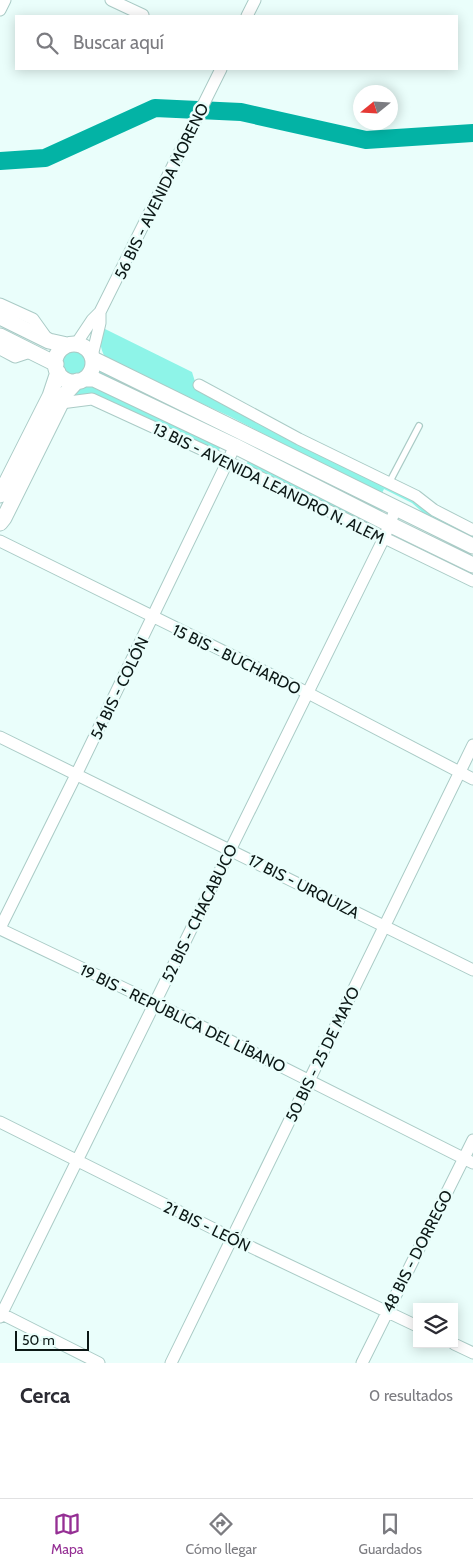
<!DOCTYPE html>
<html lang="es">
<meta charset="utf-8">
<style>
:root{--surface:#fff;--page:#f2f2f3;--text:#2b2b33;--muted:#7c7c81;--line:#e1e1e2;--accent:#952f94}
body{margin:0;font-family:Cabin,sans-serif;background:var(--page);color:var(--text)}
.controls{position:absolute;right:15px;bottom:15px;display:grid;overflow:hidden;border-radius:0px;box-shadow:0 2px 12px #0003}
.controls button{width:45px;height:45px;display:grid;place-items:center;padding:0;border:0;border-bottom:1px solid var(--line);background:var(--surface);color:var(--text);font:25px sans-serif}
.compass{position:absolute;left:353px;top:85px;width:45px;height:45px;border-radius:50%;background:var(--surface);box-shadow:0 2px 12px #0003;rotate:252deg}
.scale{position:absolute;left:15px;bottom:12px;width:74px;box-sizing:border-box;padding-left:5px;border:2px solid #0c1816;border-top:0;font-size:14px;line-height:18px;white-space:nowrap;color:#0c1816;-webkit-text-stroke:4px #eafefb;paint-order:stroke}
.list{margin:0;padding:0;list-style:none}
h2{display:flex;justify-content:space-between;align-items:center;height:65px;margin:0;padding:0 20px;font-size:21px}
h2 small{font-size:16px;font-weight:400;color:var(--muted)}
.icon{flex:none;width:28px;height:28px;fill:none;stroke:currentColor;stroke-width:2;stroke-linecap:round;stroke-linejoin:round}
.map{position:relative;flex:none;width:473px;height:1363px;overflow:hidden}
.search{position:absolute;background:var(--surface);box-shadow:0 2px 12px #0003;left:15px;right:15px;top:15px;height:55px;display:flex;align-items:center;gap:12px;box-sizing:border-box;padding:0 18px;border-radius:0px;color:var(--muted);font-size:19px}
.sheet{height:135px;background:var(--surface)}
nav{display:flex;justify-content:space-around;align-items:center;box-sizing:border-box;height:70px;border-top:1px solid var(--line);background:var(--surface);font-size:14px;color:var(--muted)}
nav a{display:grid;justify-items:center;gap:2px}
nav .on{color:var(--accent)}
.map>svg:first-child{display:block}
.green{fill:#8ef4e8}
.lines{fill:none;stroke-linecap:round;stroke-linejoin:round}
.river{stroke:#03b3a5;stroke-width:18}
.lane-casing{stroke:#aacbc6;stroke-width:8}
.street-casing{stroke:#aacbc6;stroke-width:13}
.secondary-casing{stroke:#aacbc6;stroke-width:17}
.lane{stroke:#fff;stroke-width:5.5}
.street{stroke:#fff;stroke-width:11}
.secondary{stroke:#fff;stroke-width:15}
.labels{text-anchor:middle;stroke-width:5;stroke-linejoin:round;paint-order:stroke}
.street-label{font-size:16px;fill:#0c1816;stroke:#eafefb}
</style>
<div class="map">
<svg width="473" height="1363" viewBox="0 0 473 1363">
<rect width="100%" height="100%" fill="#eafefb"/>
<path class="green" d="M101,327L192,372L197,388L390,485L473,535V539L428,517L412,503L384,489L381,495L229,416L108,361C99,351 100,339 101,327Z
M61 362a13 13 0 1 1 26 0a13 13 0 1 1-26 0Z
M99,368L384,507L381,513L96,374Z
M87,384L95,386L222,444L218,452L72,397L80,388Z
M250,458L371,519L368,524L245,466Z"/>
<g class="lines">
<path class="river" d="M0,161L45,158L155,108L241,112L366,140L473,133"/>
<defs>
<path id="lane" d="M389,483L419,426"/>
<path id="street" d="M111,0L143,15
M0,10L5,0
M247,16L255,0
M0,304L33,319L48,340
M76,344L92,320L100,312L221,69
M0,349L15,357L30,352
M92,356L100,323V312
M199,385L299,439L416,496L434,510L473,530
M61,403L92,399L214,455L473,581
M0,541L306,692L473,779
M0,737L473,970
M0,928L76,775L235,446
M0,929L155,1003L473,1163
M0,1122L232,1238L417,1326
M0,1313L99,1363
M0,1317L384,538L396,508
M454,1344L473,1353
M171,1363L473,745
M362,1363L473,1140"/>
<path id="secondary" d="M0,317L49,341L67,345
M0,336L56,364
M55 363a19 19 0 1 1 38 0a19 19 0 1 1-38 0Z
M93,359L473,546
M84,379H94L235,446L389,524L473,565
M0,495L50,396L58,372
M0,523L4,518L66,393L77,381"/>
</defs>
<use href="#lane" class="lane-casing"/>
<use href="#street" class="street-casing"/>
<use href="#secondary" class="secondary-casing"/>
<use href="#lane" class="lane"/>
<use href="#street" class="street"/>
<use href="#secondary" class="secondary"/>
</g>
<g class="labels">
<g class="street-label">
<text transform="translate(161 191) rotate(-64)" y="6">56 BIS - AVENIDA MORENO</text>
<text transform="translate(269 483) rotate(26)" y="6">13 BIS - AVENIDA LEANDRO N. ALEM</text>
<text transform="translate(237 659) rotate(26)" y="6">15 BIS - BUCHARDO</text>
<text transform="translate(119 688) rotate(-64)" y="6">54 BIS - COLÓN</text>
<text transform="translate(304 886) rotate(27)" y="6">17 BIS - URQUIZA</text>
<text transform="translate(199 913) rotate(-64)" y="6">52 BIS - CHACABUCO</text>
<text transform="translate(183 1018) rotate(26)" y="6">19 BIS - REPÚBLICA DEL LÍBANO</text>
<text transform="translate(322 1054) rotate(-64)" y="6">50 BIS - 25 DE MAYO</text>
<text transform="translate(207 1226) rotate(26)" y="6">21 BIS - LEÓN</text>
<text transform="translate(417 1251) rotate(-63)" y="6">48 BIS - DORREGO</text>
</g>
</g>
</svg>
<div class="controls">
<button><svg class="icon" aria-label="layers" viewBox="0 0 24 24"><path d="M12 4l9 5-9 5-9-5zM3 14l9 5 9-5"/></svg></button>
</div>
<svg class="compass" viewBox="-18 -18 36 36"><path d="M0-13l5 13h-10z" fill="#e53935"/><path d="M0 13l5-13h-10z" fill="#7c7c81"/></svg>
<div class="scale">50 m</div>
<div class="search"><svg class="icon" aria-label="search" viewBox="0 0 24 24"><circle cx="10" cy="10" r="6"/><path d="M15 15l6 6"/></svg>Buscar aquí</div>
</div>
<section class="sheet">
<h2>Cerca<small>0 resultados</small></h2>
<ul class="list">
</ul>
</section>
<nav>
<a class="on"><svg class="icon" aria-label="map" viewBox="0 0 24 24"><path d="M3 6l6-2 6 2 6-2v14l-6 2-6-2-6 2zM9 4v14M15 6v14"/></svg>Mapa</a>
<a><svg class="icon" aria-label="directions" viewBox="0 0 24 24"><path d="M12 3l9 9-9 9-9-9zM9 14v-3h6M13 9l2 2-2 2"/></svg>Cómo llegar</a>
<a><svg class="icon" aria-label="saved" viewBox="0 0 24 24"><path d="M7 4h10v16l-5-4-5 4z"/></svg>Guardados</a>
</nav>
